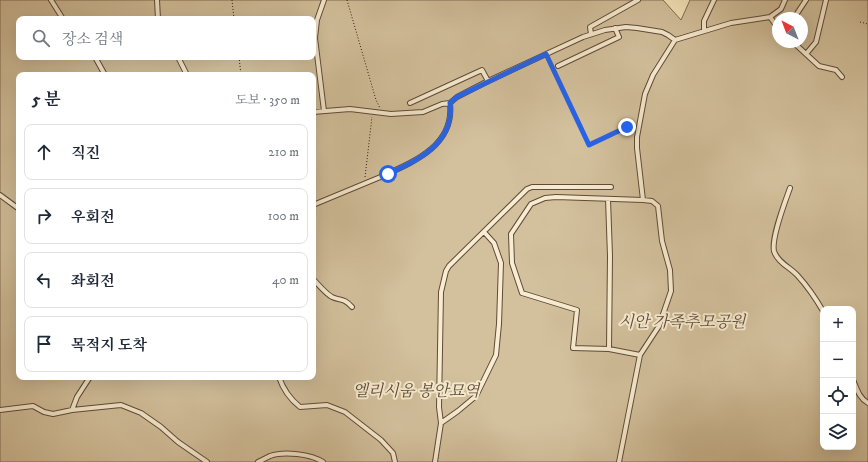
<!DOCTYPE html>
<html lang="ko">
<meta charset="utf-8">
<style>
:root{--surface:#fff;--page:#f2f2f3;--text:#1f2937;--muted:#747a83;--line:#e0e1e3}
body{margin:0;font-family:"IM FELL DW Pica","Noto Serif KR",serif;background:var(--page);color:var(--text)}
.controls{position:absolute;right:12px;bottom:12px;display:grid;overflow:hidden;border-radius:8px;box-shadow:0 4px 16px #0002}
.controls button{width:36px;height:36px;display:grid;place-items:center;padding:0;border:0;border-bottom:1px solid var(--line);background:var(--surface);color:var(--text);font:20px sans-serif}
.compass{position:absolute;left:772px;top:12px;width:36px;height:36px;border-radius:50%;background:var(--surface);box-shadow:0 4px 16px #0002;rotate:318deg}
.stop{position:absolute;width:12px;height:12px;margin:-9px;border:3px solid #2563eb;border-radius:50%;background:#fff}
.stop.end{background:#2563eb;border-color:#fff;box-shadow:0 1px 4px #0008}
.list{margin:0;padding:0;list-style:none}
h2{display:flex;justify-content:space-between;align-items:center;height:52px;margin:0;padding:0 16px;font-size:17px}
h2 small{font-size:13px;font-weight:400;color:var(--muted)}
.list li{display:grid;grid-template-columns:26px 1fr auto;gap:12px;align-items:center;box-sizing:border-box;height:56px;margin:0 8px 8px;padding:0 8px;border:1px solid var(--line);border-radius:8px}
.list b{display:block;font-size:15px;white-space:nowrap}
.list em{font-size:13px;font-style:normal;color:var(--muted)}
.icon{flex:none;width:22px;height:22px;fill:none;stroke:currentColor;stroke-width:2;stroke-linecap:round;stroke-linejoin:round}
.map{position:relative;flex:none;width:868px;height:462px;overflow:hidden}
.search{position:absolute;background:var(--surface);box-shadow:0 4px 16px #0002;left:16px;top:16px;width:300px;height:44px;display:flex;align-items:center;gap:10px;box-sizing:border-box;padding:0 14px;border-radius:8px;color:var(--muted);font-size:15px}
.panel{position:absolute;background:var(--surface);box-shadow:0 4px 16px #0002;left:16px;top:72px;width:300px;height:308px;border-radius:8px}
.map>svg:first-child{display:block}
.green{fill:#d3c19d;stroke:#816c56;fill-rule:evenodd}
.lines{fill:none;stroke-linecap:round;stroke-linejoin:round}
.lane-casing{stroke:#604a39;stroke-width:6}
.path{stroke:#2f170e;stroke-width:1;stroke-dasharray:1 2;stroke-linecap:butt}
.lane{stroke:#f8edd2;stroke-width:4}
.route{stroke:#2563eb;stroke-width:5}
.labels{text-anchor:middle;stroke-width:4;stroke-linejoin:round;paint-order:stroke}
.park-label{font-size:16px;font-style:italic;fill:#604a39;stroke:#f8edd2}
</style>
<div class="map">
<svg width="868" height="462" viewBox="0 0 868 462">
<rect width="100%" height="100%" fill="#f5e4ba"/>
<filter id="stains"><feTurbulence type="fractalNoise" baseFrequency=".005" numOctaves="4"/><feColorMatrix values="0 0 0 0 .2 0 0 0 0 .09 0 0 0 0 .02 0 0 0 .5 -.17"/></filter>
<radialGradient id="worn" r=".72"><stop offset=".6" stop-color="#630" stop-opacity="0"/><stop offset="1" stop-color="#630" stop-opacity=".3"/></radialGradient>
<path class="green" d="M0,0H663L681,20L690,0H868V462H0ZM778,18H802V42H778ZM19,19H313V57H19ZM19,75H313V377H19ZM823,309H853V447H823Z"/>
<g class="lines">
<defs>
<path id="lane" d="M51,0L63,19
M157,0L158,19
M770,17L778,28
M794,18L806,0
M704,30V21L714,0
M591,34L590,27L638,0
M793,42L819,66L836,70L842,77
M806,54L816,42L826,0
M95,57L105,75
M178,57L187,75
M558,66L619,37L615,28
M126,75H131
M410,103L482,70L488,81
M324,111L315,38L317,20L324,0
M313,112L350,109L391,114L423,112L442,104L450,103L457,97L488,81L583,37L605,30L626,27L637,28L662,32L668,35L675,40
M790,188C785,202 771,238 774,251C777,262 791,268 798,276C808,287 816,299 823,311
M0,195L19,209
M608,199L610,256L609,349
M643,200L637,148V137L645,94L653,75L675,40L731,23L770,17L781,9L785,0
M313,205C335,196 356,187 378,178C411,163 455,147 450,103
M313,279C319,285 325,293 332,297C341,301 344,298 352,307
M279,377C283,389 290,399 300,407L327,405L345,412L381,440L393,453L395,462
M853,380C857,389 859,398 868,403
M0,410L33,406L44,412L53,414L72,410L121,405L141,413L161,427L178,442L207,462
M72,410L77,397L90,377
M441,423L458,411L476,396L496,355L499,324L501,263L494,243L484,232
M258,462C262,460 266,458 270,456C284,451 311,454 323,462
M435,462L441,423L439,407L441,292L446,271L449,266L527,189L532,187H611
M619,462L640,355L609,349L573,348L577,310L522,293L512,263L511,234L531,204L545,198L556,197L643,200L652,201L658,206L662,241L670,270L671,291L659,326L640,355"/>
</defs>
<use href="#lane" class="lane-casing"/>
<path class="path" d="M232,0L234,19
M347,0L376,100L380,108
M860,22L868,24
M239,57L241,75
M549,59L553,67
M554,70L589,145L634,124
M365,177L372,117"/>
<use href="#lane" class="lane"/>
</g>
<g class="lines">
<path class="route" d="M388,174C418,160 455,143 450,103L457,97L546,54L589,145L627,127"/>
</g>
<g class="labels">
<g class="park-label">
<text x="682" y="327">시안 가족추모공원</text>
<text x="416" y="396">엘리시움 봉안묘역</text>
</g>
</g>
<rect width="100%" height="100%" filter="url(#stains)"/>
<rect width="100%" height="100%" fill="url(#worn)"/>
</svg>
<div class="controls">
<button>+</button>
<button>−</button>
<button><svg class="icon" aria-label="locate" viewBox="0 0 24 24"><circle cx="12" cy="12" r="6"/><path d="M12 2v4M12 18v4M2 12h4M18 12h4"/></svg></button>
<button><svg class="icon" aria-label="layers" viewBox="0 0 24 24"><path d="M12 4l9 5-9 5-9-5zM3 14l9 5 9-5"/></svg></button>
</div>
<svg class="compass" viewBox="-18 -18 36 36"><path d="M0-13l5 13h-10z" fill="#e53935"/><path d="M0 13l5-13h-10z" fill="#747a83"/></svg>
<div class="stop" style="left:388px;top:174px"></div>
<div class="stop end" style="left:627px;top:127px"></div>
<div class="search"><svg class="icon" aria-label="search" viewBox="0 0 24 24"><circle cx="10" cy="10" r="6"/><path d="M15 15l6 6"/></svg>장소 검색</div>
<section class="panel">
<h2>5 분<small>도보 · 350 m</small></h2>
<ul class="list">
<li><svg class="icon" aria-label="ahead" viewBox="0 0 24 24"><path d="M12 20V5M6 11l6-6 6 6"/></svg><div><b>직진</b></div><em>210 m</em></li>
<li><svg class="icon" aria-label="right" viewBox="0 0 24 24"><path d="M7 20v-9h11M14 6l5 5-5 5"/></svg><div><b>우회전</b></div><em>100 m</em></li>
<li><svg class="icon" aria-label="left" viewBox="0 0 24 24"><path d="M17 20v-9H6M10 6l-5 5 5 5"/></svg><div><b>좌회전</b></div><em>40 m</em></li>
<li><svg class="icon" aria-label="arrive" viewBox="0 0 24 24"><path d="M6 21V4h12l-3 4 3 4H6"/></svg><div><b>목적지 도착</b></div></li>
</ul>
</section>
</div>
